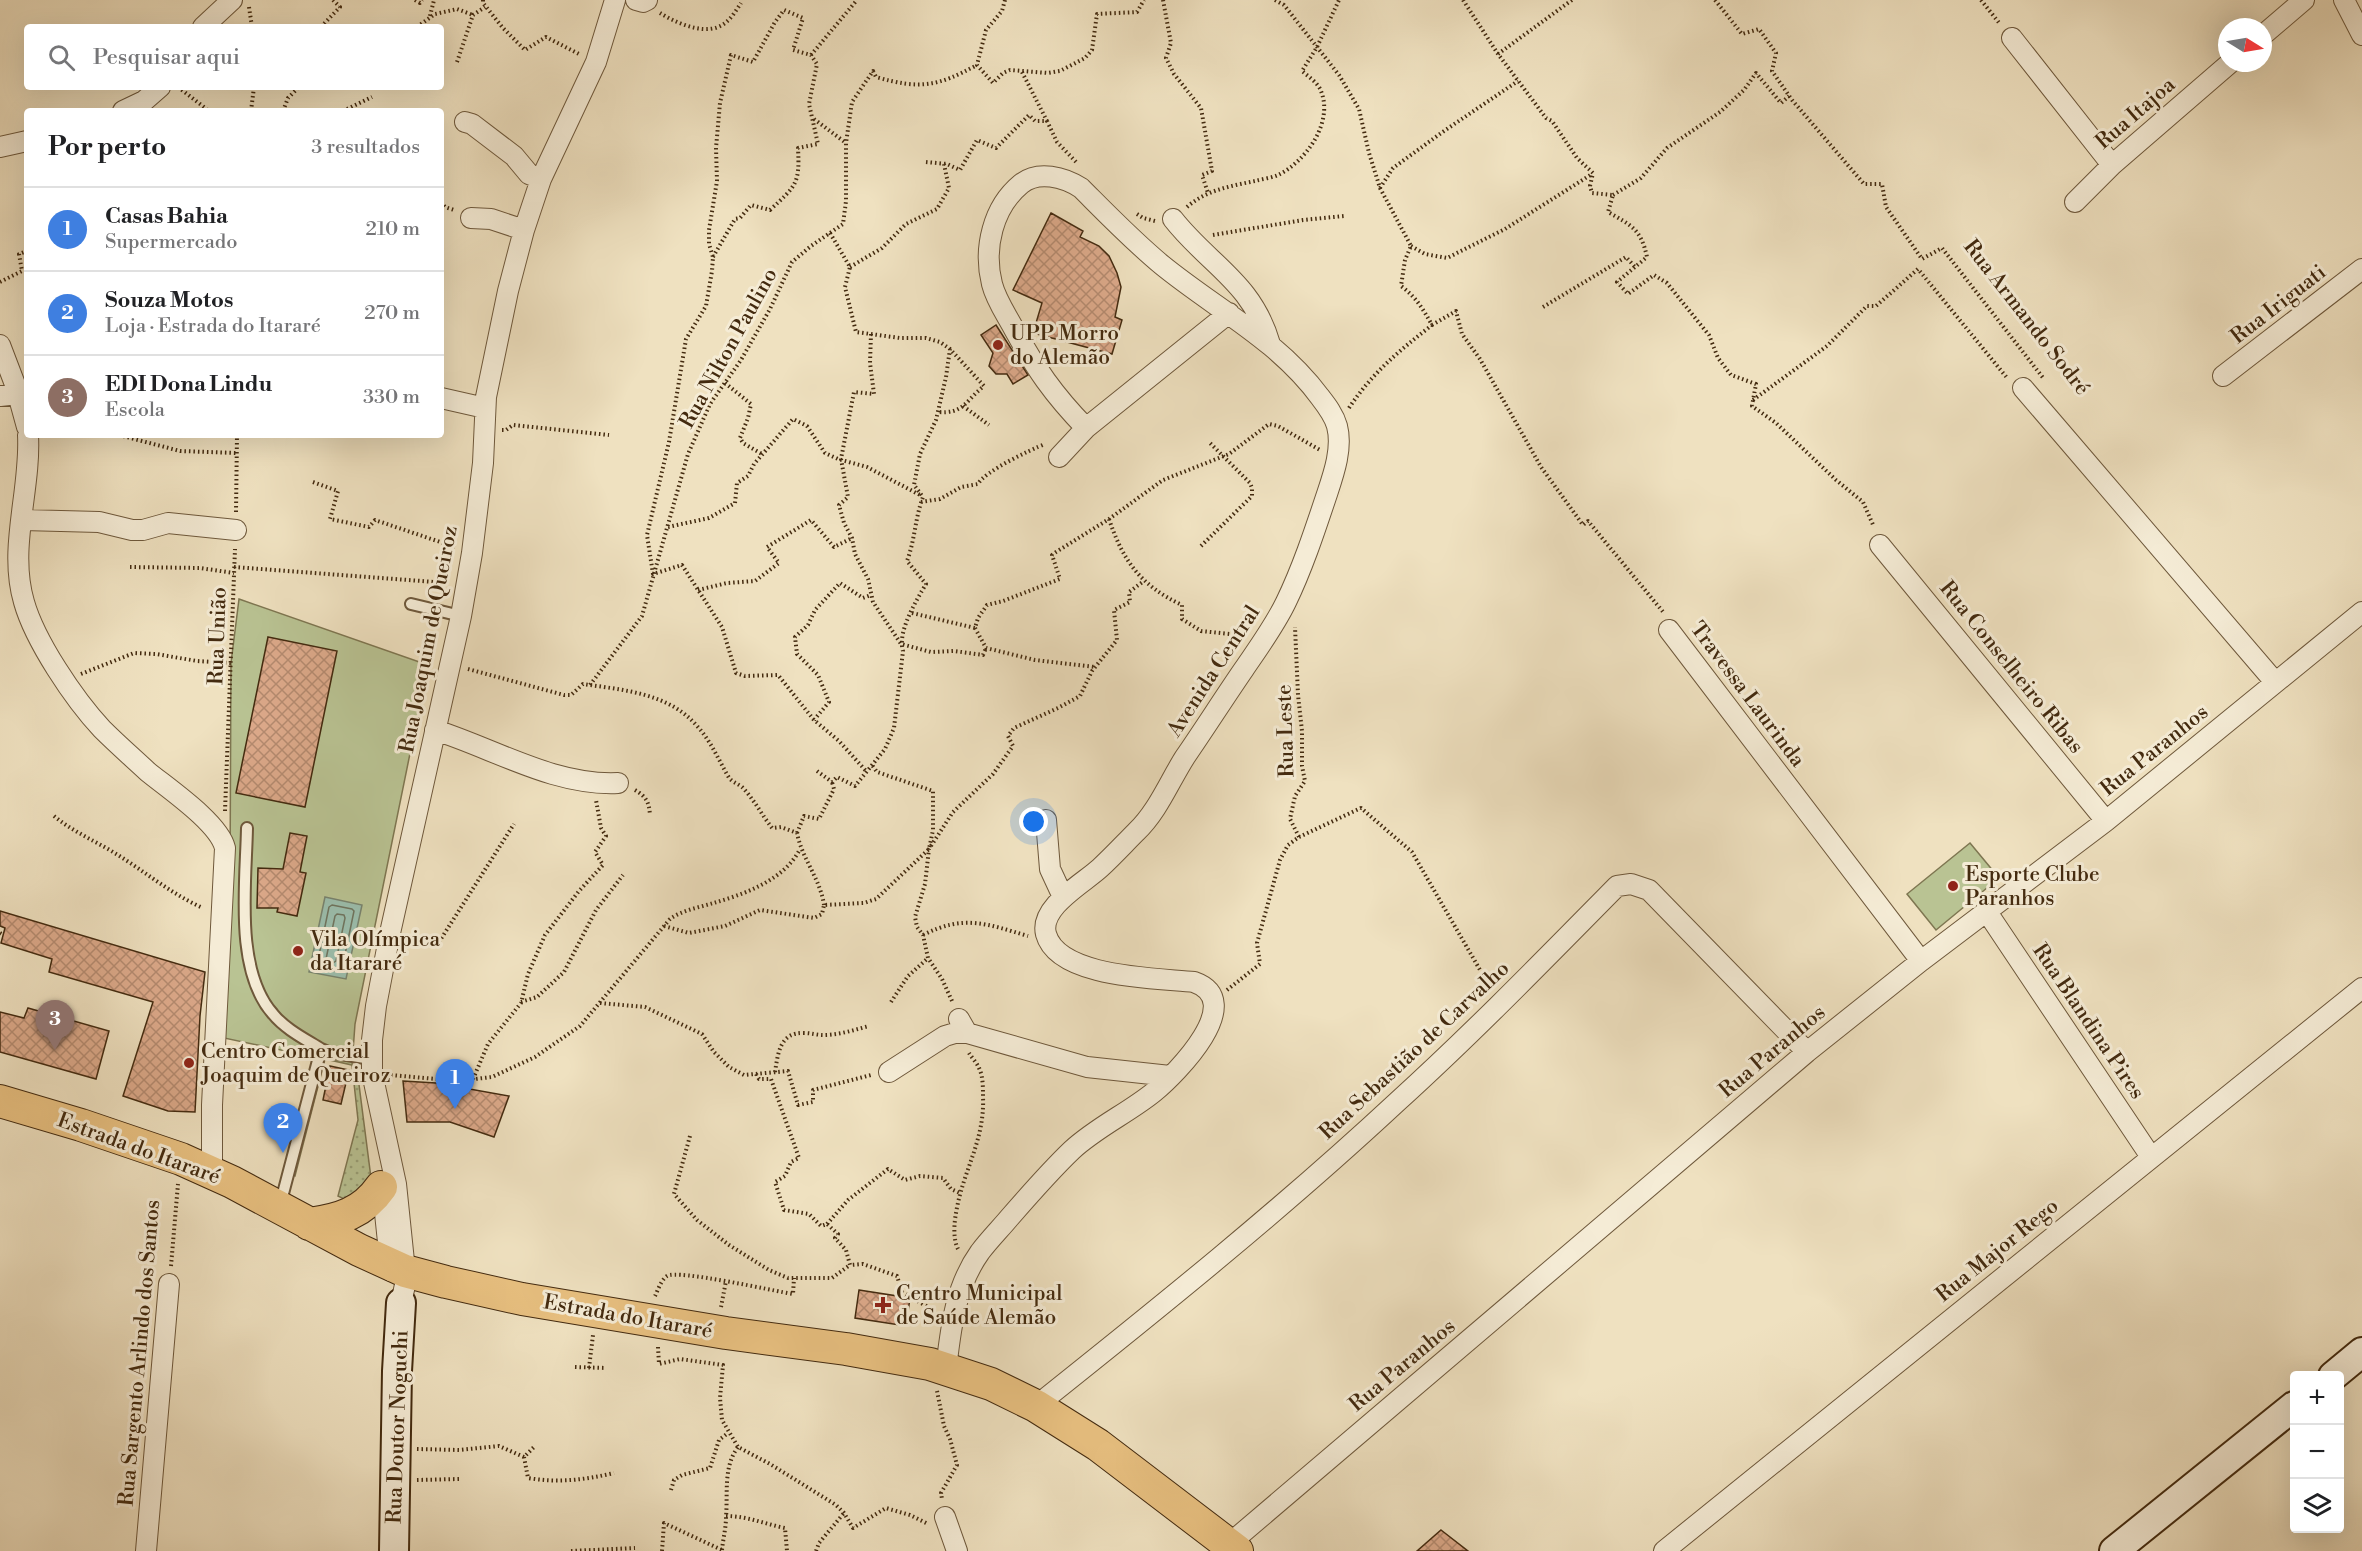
<!DOCTYPE html>
<html lang="pt">
<meta charset="utf-8">
<style>
:root{--surface:#fff;--page:#f2f2f2;--text:#202124;--muted:#757577;--line:#e0e0e0;--accent:#0f766e}
body{margin:0;font-family:"Libre Bodoni",serif;background:var(--page);color:var(--text)}
.controls{position:absolute;right:18px;bottom:18px;display:grid;overflow:hidden;border-radius:6px;box-shadow:0 6px 24px #0002}
.controls button{width:54px;height:54px;display:grid;place-items:center;padding:0;border:0;border-bottom:2px solid var(--line);background:var(--surface);color:var(--text);font:30px sans-serif}
.compass{position:absolute;left:2218px;top:18px;width:54px;height:54px;border-radius:50%;background:var(--surface);box-shadow:0 6px 24px #0002;rotate:101deg}
.you{position:absolute;left:1034px;top:822px;width:21px;height:21px;margin:-15px;border:4px solid #fff;border-radius:50%;background:#1a73e8;box-shadow:0 0 0 9px #1a73e833}
.badge{display:grid;place-items:center;width:39px;height:39px;border-radius:50%;background:var(--accent);color:#fff;font-size:20px;font-weight:700}
.pin{position:absolute;translate:-50% -50px;filter:drop-shadow(0 2px 3px #0008)}
.pin::after{content:'';position:absolute;top:32px;width:21px;height:18px;background:inherit;clip-path:polygon(0 0,100% 0,50% 100%)}
.list{margin:0;padding:0;list-style:none}
h2{display:flex;justify-content:space-between;align-items:center;height:78px;margin:0;padding:0 24px;font-size:26px}
h2 small{font-size:20px;font-weight:400;color:var(--muted)}
.list li{display:grid;grid-template-columns:39px 1fr auto;gap:18px;align-items:center;box-sizing:border-box;height:84px;padding:0 24px;border-top:2px solid var(--line)}
.list b{display:block;font-size:22px;white-space:nowrap}
.list p{margin:0;font-size:20px;white-space:nowrap;color:var(--muted)}
.list em{font-size:20px;font-style:normal;color:var(--muted)}
.icon{flex:none;width:33px;height:33px;fill:none;stroke:currentColor;stroke-width:2;stroke-linecap:round;stroke-linejoin:round}
.map{position:relative;flex:none;width:2362px;height:1551px;overflow:hidden}
.search{position:absolute;background:var(--surface);box-shadow:0 6px 24px #0002;left:24px;top:24px;width:420px;height:66px;display:flex;align-items:center;gap:15px;box-sizing:border-box;padding:0 21px;border-radius:6px;color:var(--muted);font-size:22px}
.panel{position:absolute;background:var(--surface);box-shadow:0 6px 24px #0002;left:24px;top:108px;width:420px;height:330px;border-radius:6px}
.map>svg:first-child{display:block}
.grass{fill:url(#grass-dots);stroke:#7e7651;stroke-width:1.5}
.pitch{fill:#b9c393;stroke:#7e7651;stroke-width:1.5}
.water{fill:#9bbead;stroke:#78836e;stroke-width:1.5}
.lines{fill:none;stroke-linecap:round;stroke-linejoin:round}
.shore{stroke:#6f745e;stroke-width:1.5}
.building{fill:url(#building-cross-hatch);stroke:#432a0f;stroke-width:1.5}
.lane-casing{stroke:#6e583b;stroke-width:14}
.street-casing{stroke:#6e583b;stroke-width:22}
.secondary-casing{stroke:#432a0f;stroke-width:32}
.primary-casing{stroke:#432a0f;stroke-width:34}
.path{stroke:#432a0f;stroke-width:4;stroke-dasharray:1.5 3;stroke-linecap:butt}
.lane{stroke:#f5ecd6;stroke-width:10}
.street{stroke:#f5ecd6;stroke-width:20}
.secondary{stroke:#f5ecd6;stroke-width:28}
.primary{stroke:#e8c080;stroke-width:32}
.poi-dot{fill:#8f2418;stroke:#f5ecd6;stroke-width:2}
.labels{text-anchor:middle;stroke-width:6;stroke-linejoin:round;paint-order:stroke}
.street-label{font-size:21px;fill:#432a0f;stroke:#f5ecd6}
.poi-label{font-size:21px;fill:#432a0f;stroke:#f5ecd6;text-anchor:start}
</style>
<div class="map">
<svg width="2362" height="1551" viewBox="0 0 2362 1551">
<defs>
<pattern id="grass-dots" width="8" height="8" patternUnits="userSpaceOnUse" patternTransform="scale(1.5)"><rect width="8" height="8" fill="#b9c393"/><path d="M2 2h.1M6 6h.1" fill="none" stroke="#989f76" stroke-width="1.8" stroke-linecap="round"/></pattern>
<pattern id="building-cross-hatch" width="8" height="8" patternUnits="userSpaceOnUse" patternTransform="scale(1.5)"><rect width="8" height="8" fill="#dca98a"/><path d="M0 0l8 8M0 8l8-8" fill="none" stroke="#b48a6f"/></pattern>
</defs>
<rect width="100%" height="100%" fill="#efe1c0"/>
<filter id="stains"><feTurbulence type="fractalNoise" baseFrequency=".00333" numOctaves="4"/><feColorMatrix values="0 0 0 0 .2 0 0 0 0 .09 0 0 0 0 .02 0 0 0 .5 -.17"/></filter>
<radialGradient id="worn" r=".72"><stop offset=".6" stop-color="#630" stop-opacity="0"/><stop offset="1" stop-color="#630" stop-opacity=".3"/></radialGradient>
<path class="grass" d="M352,1065L354,1074L358,1077L371,1178L368,1187L344,1199L338,1196L358,1120Z"/>
<path class="pitch" d="M239,599L428,665L355,1024L352,1065L325,1059L295,1176L284,1170L314,1057L224,1038L230,879L231,663Z
M1970,843L1999,878L1936,930L1907,894Z"/>
<path class="water" d="M325,897L362,905L346,979L309,972Z"/>
<g class="lines">
<path class="shore" d="M332,905L352,909L354,911L342,969L340,972L319,968L317,965L329,907Z
M337,914L344,915L345,918L336,961L333,963L327,962L326,959L335,916Z"/>
</g>
<path class="building" d="M1051,213L1083,231L1080,237L1099,246L1109,256L1117,273L1121,287L1115,317L1122,320L1112,354L1033,333L1042,303L1013,290Z
M996,325L1028,375L1013,384L1007,374H996L989,366L993,353L981,335Z
M268,637L337,651L305,807L236,793Z
M290,833L307,836L300,872L306,873L297,916L277,912L278,908H257L258,868L283,869Z
M0,911L205,972L200,1016L195,1112L168,1111L123,1096L153,1002L49,972L52,959L1,943L5,928L0,926Z
M28,1008L109,1031L96,1079L0,1052V1012L24,1018Z
M330,1066L349,1070L341,1104L323,1100Z
M403,1081L436,1083L509,1096L494,1137L450,1122H407Z
M859,1290L910,1298L906,1326L855,1318Z
M1441,1530L1468,1551H1417Z"/>
<g class="lines">
<defs>
<path id="lane" d="M411,604L461,616
M247,828C246,883 234,970 273,1014C285,1029 305,1039 321,1049L328,1052L371,1059
M280,1205L321,1049"/>
<path id="street" d="M636,0L643,2L647,0
M2344,0L2362,35
M203,27L232,0
M2263,35L2304,0
M2012,38L2112,165
M123,111L144,101L160,87
M465,122L472,124L514,156L529,174L541,179
M0,147L27,141
M2075,202L2112,165L2230,63
M471,218L491,219L524,230
M1173,219C1209,265 1252,282 1270,344
M0,345L16,387L27,427
M2223,376L2362,269
M2023,388L2275,682
M0,396L18,394
M441,398L485,408
M28,435C31,490 8,548 24,602C35,641 74,699 102,729C117,744 133,758 148,772C169,789 219,823 225,848L212,1105V1173
M1059,457L1086,428L1229,313
M23,520L99,522L132,530H143L168,523L236,530
M1880,545L2106,821
M1669,630L1921,961
M435,730C495,749 554,786 618,783
M1046,820L1050,869L1063,897
M1987,912L2151,1157
M959,1019L967,1033L1087,1067L1170,1076
M889,1072L945,1036L955,1033H967
M382,1184L391,1271
M401,1303L405,1285V1271L396,1184L372,1073V1040L376,1006L390,933L461,616L472,553L483,463L486,397L508,291L524,230L541,179L596,62L615,0
M946,1369C951,1327 955,1287 980,1252C989,1240 1000,1229 1010,1217C1030,1194 1050,1171 1072,1150C1097,1127 1128,1113 1154,1092C1177,1073 1248,1001 1194,982C1157,978 1058,978 1046,934C1039,907 1084,883 1100,868C1113,856 1124,844 1136,832C1158,811 1169,782 1185,757C1205,728 1224,698 1244,669C1259,647 1275,625 1286,602C1302,569 1314,533 1326,497C1333,476 1343,449 1337,426C1334,415 1327,406 1320,397C1278,340 1216,309 1162,265C1133,241 1107,214 1081,188C1064,177 1038,170 1021,184C993,207 983,248 992,284C996,300 1006,314 1014,329C1036,369 1053,394 1086,428
M1036,1406C1159,1308 1282,1209 1397,1102C1473,1033 1545,959 1617,886L1631,884L1649,890L1807,1052
M945,1517L957,1551
M1228,1545L1807,1052L1921,961L2106,821L2362,612
M146,1551L169,1284
M1664,1551L2362,988"/>
<path id="secondary" d="M2333,1376L2362,1352
M394,1551L397,1371L401,1303
M2114,1551L2294,1406"/>
<path id="primary" d="M0,1101L81,1125L181,1159L232,1182L359,1250L405,1271L446,1282L522,1299L726,1333L846,1349L930,1364L991,1384L1036,1406L1098,1445L1237,1551
M309,1224C339,1220 363,1213 381,1187"/>
</defs>
<use href="#lane" class="lane-casing"/>
<use href="#street" class="street-casing"/>
<use href="#secondary" class="secondary-casing"/>
<use href="#primary" class="primary-casing"/>
<path class="path" d="M415,0L420,3L422,0
M483,0V3L503,28L525,50L546,37L579,54
M1005,0L1002,11L986,30L977,65L993,83L1003,73L1010,70L1048,73L1060,71L1085,58L1092,50L1097,14L1137,12L1144,0
M1163,0L1171,43L1166,58L1174,74L1201,108L1212,171L1202,175L1208,193
M1275,0L1284,5L1339,75L1359,109L1369,153L1380,188L1411,246L1405,260L1401,286C1416,297 1423,309 1432,325L1456,311L1462,334L1480,359L1541,467L1583,525L1588,521L1664,613
M1463,0L1498,54L1546,118L1552,121L1577,158L1593,173L1590,186L1592,193L1613,195L1608,212C1631,225 1641,229 1647,257L1617,282L1628,294L1654,275L1667,283L1709,335L1718,358L1731,375L1756,384L1752,406L1776,423L1836,480L1863,502L1874,527
M1715,0L1742,34L1759,29L1776,53L1772,71L1792,100L1864,184H1882L1886,207L1922,259L1942,248L2044,379
M1981,0L2000,24
M249,7L252,27
M660,13C674,22 701,34 718,27C729,23 735,12 741,3
M430,16L434,0
M321,27L340,7L333,0
M417,27L435,14L457,9L473,15
M1498,54L1572,0
M811,55L857,0
M457,62L473,15L485,7
M1022,72L1047,121
M178,87L209,111
M251,111L254,87
M283,111L288,98L299,87
M343,111L372,97
M814,119L846,143
M926,162L947,164L960,170L977,140L996,148L1029,115L1035,121H1047L1057,142L1076,162
M1380,188L1393,168L1444,131L1518,81
M1613,195L1641,178L1667,148L1720,112L1744,90L1756,73L1781,103L1789,96
M441,202L445,207L454,210
M1187,207C1206,190 1231,186 1255,181C1262,179 1271,178 1278,175C1305,162 1334,123 1321,91C1318,83 1309,77 1302,71L1317,47L1339,0
M1137,214L1143,218L1155,221
M830,233L850,267L845,287L856,332L900,338H926L940,342L950,349L984,386C965,401 964,414 938,412
M1213,235L1303,220L1344,216
M1411,246L1425,254L1447,258L1505,229L1592,174
M713,257L735,219L740,218L751,205L770,210C796,186 800,184 798,148L818,144L809,104L817,64L811,55L793,50L803,18L784,10L775,22L753,62L731,55L720,103L716,148L717,181L709,230V244L713,257L712,271L706,306L686,339L669,442L647,535L653,574L682,565L722,627L736,673L745,676L778,675L814,720L839,741L867,772
M850,267L882,248L906,224L937,209L949,188L944,164
M0,282L22,271L19,254L27,251
M1543,307L1626,257L1635,267
M871,334L870,363L874,394L854,392L841,459L848,497L839,505L844,523L852,538L855,554L868,579L873,602L901,644L931,652L954,651L983,655L986,648
M725,383L751,404L748,418L740,438L743,443L762,454
M1753,400L1827,346L1867,306H1876L1918,269L2008,379
M963,406L989,425
M1349,408C1372,373 1399,351 1432,325
M502,430H506L513,425L609,435
M119,435L180,451L236,453
M313,482L338,491L330,519L369,527L375,520L455,547
M921,502L940,499L961,487L978,484C985,471 1030,450 1045,444
M236,512L237,435
M1109,519C1123,561 1141,586 1182,605V619L1201,631L1230,634L1240,641
M668,527L709,518L735,503L737,483L748,476L754,464L793,419L807,426L825,453L838,459L867,467L920,495
M1201,546L1252,496V488L1250,483L1210,443
M130,567L200,568L234,573
M234,567L448,583
M698,590L727,583L755,581L779,563L767,547L811,520L834,547L852,538
M912,613L975,628L978,618L987,605L1003,601L1060,579L1052,555L1056,552L1109,519L1163,480L1229,454L1269,424L1278,426L1320,450
M975,628L986,648L1035,660L1095,667
M468,669L564,695H571L583,684C623,690 669,693 697,726C711,741 718,759 728,776C731,782 737,783 742,787C753,798 762,815 772,828L781,827L797,833C802,859 820,878 824,905
M81,674L134,653L156,654L197,661L231,663
M590,685L642,616L688,454L710,404L741,360L770,309L792,262L811,246L843,224L846,201V143L852,102L873,71L876,77C921,90 938,86 977,65
M814,720L829,702L818,675L797,654L795,637L808,625L815,610L840,583L863,598L871,595
M817,771L832,782L837,777L855,786L885,749L894,728L903,651C897,632 916,601 926,584L907,561C915,540 915,518 923,497L914,485L920,454L936,420L946,377L950,349
M635,790C647,797 649,803 650,815
M225,811L235,549
M54,816C72,831 93,840 113,852C143,870 171,894 203,908
M797,833L804,816L819,819L834,789L832,782
M1299,837L1361,808L1412,852L1491,989
M664,926L689,933L725,926L760,910L814,918L822,914L824,905L864,903L876,899L929,849L933,830V791L877,772L872,765
M0,933L3,935
M923,935C964,914 987,924 1028,936
M408,936L439,942L514,824
M1227,990L1260,964L1257,943L1280,860L1288,845L1299,837L1290,819L1295,796L1305,781L1302,766V731L1298,695L1295,627
M952,1001L942,979L928,958L923,935L917,927L915,917L925,884L929,849L953,812L993,774L1013,746L1008,736L1014,728L1058,708L1080,696L1092,671L1117,640L1114,610L1130,602L1129,592L1144,581
M521,1002L537,997L564,972L596,910L623,875
M891,1002L908,976L928,958
M600,1003L645,1007L702,1034L714,1052L729,1067L744,1075L788,1071L798,1105L813,1102V1090L871,1075
M775,1072C778,1053 780,1032 804,1033C811,1033 817,1035 823,1035C839,1035 854,1030 869,1026
M756,1074L759,1079H771L799,1158L791,1162L785,1176L775,1182L784,1210L809,1214L821,1226L827,1224L838,1234L835,1238L846,1250L850,1265L863,1264L897,1276L902,1292L935,1311
M391,1075L458,1081L492,1077L535,1057L580,1026L670,919C681,911 696,908 710,904C742,895 784,881 800,849
M473,1079L488,1044L521,1003L528,974L545,935L579,891L603,865L595,852L606,836L601,828L596,800
M690,1136L674,1194L697,1220L729,1245L769,1270L788,1278H832L850,1265
M827,1224L848,1200L888,1169L905,1180L920,1176L943,1178L951,1189L960,1193
M958,1249C953,1239 954,1224 956,1213C963,1170 985,1141 983,1096C983,1087 983,1076 979,1068C977,1063 972,1058 969,1053
M171,1266L178,1184
M655,1296C658,1290 661,1280 667,1276C677,1269 774,1291 793,1294L794,1278
M721,1307L726,1281
M658,1347L659,1364L680,1359L723,1365L720,1398L722,1420L738,1447L770,1464L836,1505L844,1513L853,1528L886,1508L910,1515L928,1524
M575,1367L606,1368
M589,1368L593,1335
M937,1391L944,1426L950,1439L957,1465L941,1493L942,1499
M417,1449L459,1450L499,1446L524,1457L535,1446
M524,1457L528,1478C558,1483 584,1480 614,1473
M417,1480L459,1479
M671,1490L674,1480L682,1475L710,1468L719,1440L728,1433
M726,1516C747,1516 765,1524 785,1528L787,1551
M722,1550C723,1539 726,1528 726,1517C728,1493 723,1467 738,1447
M571,1551L635,1548
M662,1551L664,1523L722,1550
M816,1551L819,1543L844,1513"/>
<use href="#lane" class="lane"/>
<use href="#street" class="street"/>
<use href="#secondary" class="secondary"/>
<use href="#primary" class="primary"/>
</g>
<g class="poi-dot">
<circle cx="998" cy="345" r="6"/>
<circle cx="1953" cy="886" r="6"/>
<circle cx="298" cy="951" r="6"/>
<circle cx="189" cy="1063" r="6"/>
<path d="M880 1296h6v6h6v6h-6v6h-6v-6h-6v-6h6z"/>
</g>
<g class="labels">
<g class="street-label">
<text transform="translate(2135 113) rotate(-41)" y="7">Rua Itajoa</text>
<text transform="translate(2278 304) rotate(-38)" y="7">Rua Iriguati</text>
<text transform="translate(2027 317) rotate(52)" y="7">Rua Armando Sodré</text>
<text transform="translate(728 348) rotate(-61)" y="7">Rua Nilton Paulino</text>
<text transform="translate(217 636) rotate(-88)" y="7">Rua União</text>
<text transform="translate(428 639) rotate(-79)" y="7">Rua Joaquim de Queiroz</text>
<text transform="translate(2012 667) rotate(51)" y="7">Rua Conselheiro Ribas</text>
<text transform="translate(1213 671) rotate(-57)" y="7">Avenida Central</text>
<text transform="translate(1748 694) rotate(53)" y="7">Travessa Laurinda</text>
<text transform="translate(1285 731) rotate(-92)" y="7">Rua Leste</text>
<text transform="translate(2154 750) rotate(-39)" y="7">Rua Paranhos</text>
<text transform="translate(2089 1021) rotate(56)" y="7">Rua Blandina Pires</text>
<text transform="translate(1414 1050) rotate(-43)" y="7">Rua Sebastião de Carvalho</text>
<text transform="translate(1772 1051) rotate(-40)" y="7">Rua Paranhos</text>
<text transform="translate(139 1148) rotate(20)" y="7">Estrada do Itararé</text>
<text transform="translate(1997 1250) rotate(-39)" y="7">Rua Major Rego</text>
<text transform="translate(628 1316) rotate(10)" y="7">Estrada do Itararé</text>
<text transform="translate(139 1353) rotate(-85)" y="7">Rua Sargento Arlindo dos Santos</text>
<text transform="translate(1402 1365) rotate(-40)" y="7">Rua Paranhos</text>
<text transform="translate(397 1427) rotate(-88)" y="7">Rua Doutor Noguchi</text>
</g>
<g class="poi-label">
<text x="1010" y="340">UPP Morro<tspan x="1010" dy="24">do Alemão</tspan></text>
<text x="1965" y="881">Esporte Clube<tspan x="1965" dy="24">Paranhos</tspan></text>
<text x="310" y="946">Vila Olímpica<tspan x="310" dy="24">da Itararé</tspan></text>
<text x="201" y="1058">Centro Comercial<tspan x="201" dy="24">Joaquim de Queiroz</tspan></text>
<text x="896" y="1300">Centro Municipal<tspan x="896" dy="24">de Saúde Alemão</tspan></text>
</g>
</g>
<rect width="100%" height="100%" filter="url(#stains)"/>
<rect width="100%" height="100%" fill="url(#worn)"/>
</svg>
<div class="controls">
<button>+</button>
<button>−</button>
<button><svg class="icon" aria-label="layers" viewBox="0 0 24 24"><path d="M12 4l9 5-9 5-9-5zM3 14l9 5 9-5"/></svg></button>
</div>
<svg class="compass" viewBox="-18 -18 36 36"><path d="M0-13l5 13h-10z" fill="#e53935"/><path d="M0 13l5-13h-10z" fill="#757577"/></svg>
<div class="you"></div>
<div class="pin badge" style="left:455px;top:1109px;background:#3f7fe0">1</div>
<div class="pin badge" style="left:283px;top:1153px;background:#3f7fe0">2</div>
<div class="pin badge" style="left:55px;top:1050px;background:#8d6e63">3</div>
<div class="search"><svg class="icon" aria-label="search" viewBox="0 0 24 24"><circle cx="10" cy="10" r="6"/><path d="M15 15l6 6"/></svg>Pesquisar aqui</div>
<section class="panel">
<h2>Por perto<small>3 resultados</small></h2>
<ul class="list">
<li><span class="badge" style="background:#3f7fe0">1</span><div><b>Casas Bahia</b><p>Supermercado</p></div><em>210 m</em></li>
<li><span class="badge" style="background:#3f7fe0">2</span><div><b>Souza Motos</b><p>Loja · Estrada do Itararé</p></div><em>270 m</em></li>
<li><span class="badge" style="background:#8d6e63">3</span><div><b>EDI Dona Lindu</b><p>Escola</p></div><em>330 m</em></li>
</ul>
</section>
</div>
